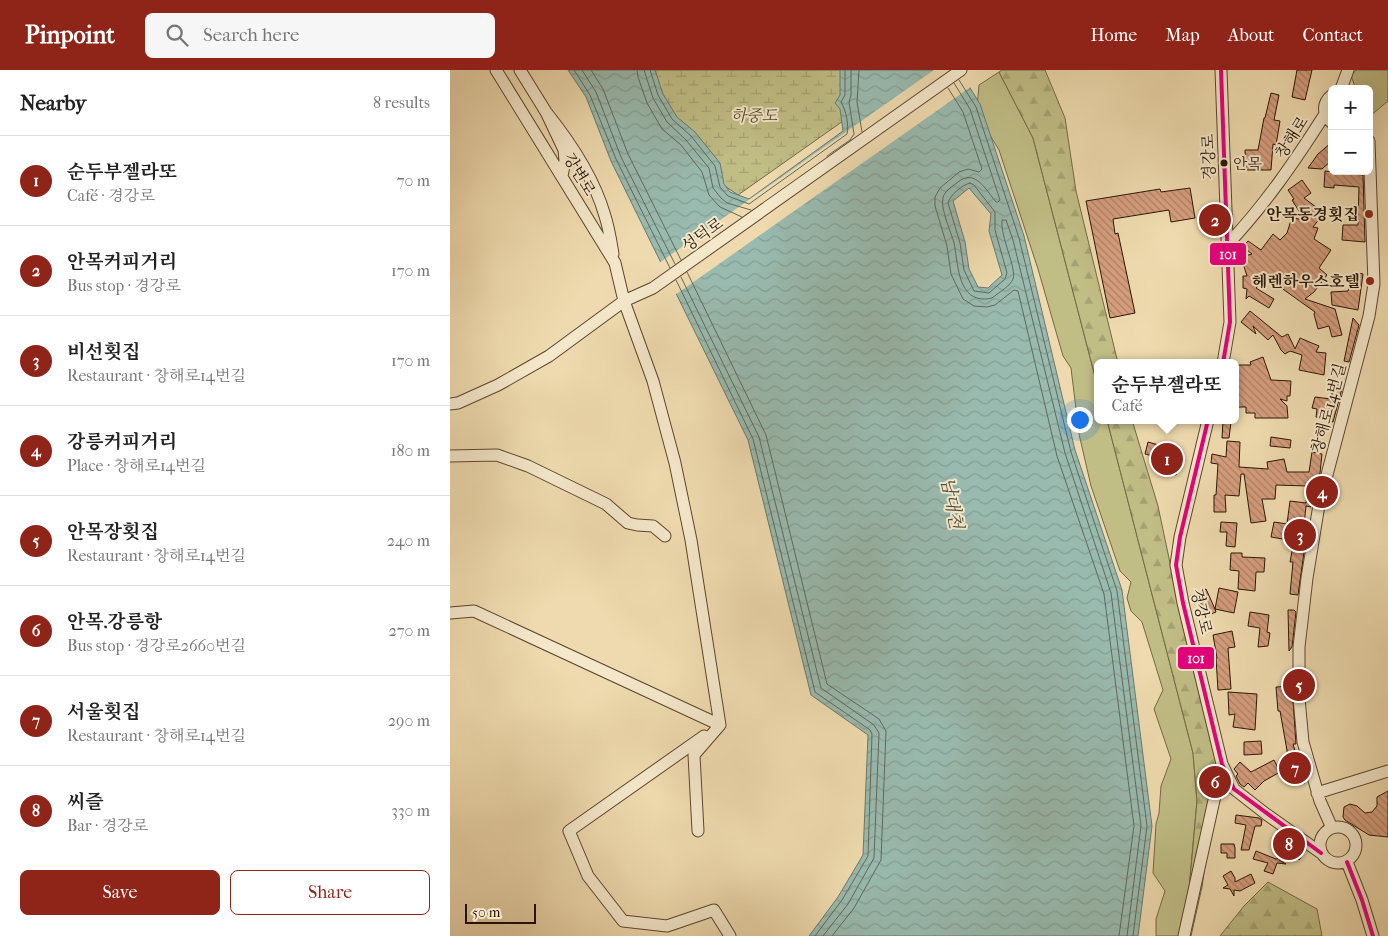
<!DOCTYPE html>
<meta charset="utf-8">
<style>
:root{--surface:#fff;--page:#f6f6f6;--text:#222;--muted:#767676;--line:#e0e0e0;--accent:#8f2418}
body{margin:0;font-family:"IM FELL French Canon","Noto Serif KR",serif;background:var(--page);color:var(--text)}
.controls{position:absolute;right:15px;top:15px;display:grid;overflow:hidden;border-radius:8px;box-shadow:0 5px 20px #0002}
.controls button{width:45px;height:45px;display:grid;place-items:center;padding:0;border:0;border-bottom:1px solid var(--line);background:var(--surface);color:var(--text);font:25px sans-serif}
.scale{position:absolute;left:15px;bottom:12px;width:71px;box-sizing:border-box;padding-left:5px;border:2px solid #2a1504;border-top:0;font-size:14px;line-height:18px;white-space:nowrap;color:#2a1504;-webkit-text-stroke:4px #f4e7ca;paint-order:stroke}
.you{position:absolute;left:629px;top:349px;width:18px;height:18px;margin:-12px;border:4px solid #fff;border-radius:50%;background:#1a73e8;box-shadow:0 0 0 8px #1a73e833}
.badge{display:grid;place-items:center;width:32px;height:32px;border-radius:50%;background:var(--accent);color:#fff;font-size:16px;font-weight:700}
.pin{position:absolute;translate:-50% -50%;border:2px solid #fff;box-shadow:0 1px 5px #0006}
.popup{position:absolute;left:644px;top:289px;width:145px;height:65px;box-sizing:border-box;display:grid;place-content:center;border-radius:8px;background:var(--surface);filter:drop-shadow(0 1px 4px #0005);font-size:16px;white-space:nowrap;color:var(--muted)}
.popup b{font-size:19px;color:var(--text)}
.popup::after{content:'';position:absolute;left:50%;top:100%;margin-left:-10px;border:10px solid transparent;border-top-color:var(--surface)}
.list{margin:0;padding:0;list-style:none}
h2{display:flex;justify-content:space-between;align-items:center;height:65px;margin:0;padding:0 20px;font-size:21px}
h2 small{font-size:16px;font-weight:400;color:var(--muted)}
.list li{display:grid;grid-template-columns:32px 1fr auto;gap:15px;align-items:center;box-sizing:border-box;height:90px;padding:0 20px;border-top:1px solid var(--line)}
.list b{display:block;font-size:19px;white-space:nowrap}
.list p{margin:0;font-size:16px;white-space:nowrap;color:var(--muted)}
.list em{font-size:16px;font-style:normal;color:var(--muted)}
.actions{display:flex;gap:10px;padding:15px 20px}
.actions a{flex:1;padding:11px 0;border:1px solid var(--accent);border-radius:8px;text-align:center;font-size:18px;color:var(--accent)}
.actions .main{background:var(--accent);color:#fff}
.icon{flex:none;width:28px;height:28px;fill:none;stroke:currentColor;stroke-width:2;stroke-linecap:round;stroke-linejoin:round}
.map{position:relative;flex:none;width:938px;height:866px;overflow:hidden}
header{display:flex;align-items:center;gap:30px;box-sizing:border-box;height:70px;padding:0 25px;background:var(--accent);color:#fff}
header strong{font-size:24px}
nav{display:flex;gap:28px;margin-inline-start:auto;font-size:18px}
.search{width:350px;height:45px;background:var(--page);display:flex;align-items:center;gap:12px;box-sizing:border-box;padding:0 18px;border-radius:8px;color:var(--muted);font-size:19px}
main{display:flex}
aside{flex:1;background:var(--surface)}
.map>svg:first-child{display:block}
.green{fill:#c0bd85;stroke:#756944}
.forest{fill:url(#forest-firs);stroke:#756944}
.wetland{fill:url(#wetland-marsh);stroke:#756944}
.water{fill:url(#water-waves);stroke:#6d786b;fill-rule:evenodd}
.pier{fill:#eedaae}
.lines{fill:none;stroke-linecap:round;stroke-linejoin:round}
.shore{stroke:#62685a;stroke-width:1}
.building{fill:url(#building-back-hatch);stroke:#2a1504}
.minor-casing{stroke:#5b462e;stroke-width:13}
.minor{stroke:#f4e7ca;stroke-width:11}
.bus-1-casing{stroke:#f4e7ca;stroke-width:8}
.bus-1{stroke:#e5007d;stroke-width:4}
.bus-dot{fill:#2a1504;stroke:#f4e7ca;stroke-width:2}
.poi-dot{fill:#8f2418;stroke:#f4e7ca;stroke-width:2}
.labels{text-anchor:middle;stroke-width:4;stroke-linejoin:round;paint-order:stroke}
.bus-label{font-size:15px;fill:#2a1504;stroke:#f4e7ca;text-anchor:start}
.park-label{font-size:16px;font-style:italic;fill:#57472b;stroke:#f4e7ca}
.street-label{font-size:16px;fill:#2a1504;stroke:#f4e7ca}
.poi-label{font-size:16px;font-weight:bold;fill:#2a1504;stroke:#f4e7ca;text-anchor:end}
.water-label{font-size:18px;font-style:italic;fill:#514f40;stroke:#f4e7ca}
.line-badge{stroke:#f4e7ca;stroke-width:2}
.badge-label{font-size:14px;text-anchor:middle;font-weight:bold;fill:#fff}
</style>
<header>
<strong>Pinpoint</strong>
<div class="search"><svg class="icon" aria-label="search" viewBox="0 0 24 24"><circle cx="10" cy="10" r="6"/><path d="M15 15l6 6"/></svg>Search here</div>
<nav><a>Home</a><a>Map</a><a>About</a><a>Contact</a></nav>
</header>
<main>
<aside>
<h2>Nearby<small>8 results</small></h2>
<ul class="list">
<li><span class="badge">1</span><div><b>순두부젤라또</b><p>Café · 경강로</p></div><em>70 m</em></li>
<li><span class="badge">2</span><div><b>안목커피거리</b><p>Bus stop · 경강로</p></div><em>170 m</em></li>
<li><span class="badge">3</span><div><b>비선횟집</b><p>Restaurant · 창해로14번길</p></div><em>170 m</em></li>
<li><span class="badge">4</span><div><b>강릉커피거리</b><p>Place · 창해로14번길</p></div><em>180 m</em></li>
<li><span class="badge">5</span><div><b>안목장횟집</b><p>Restaurant · 창해로14번길</p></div><em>240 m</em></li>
<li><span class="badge">6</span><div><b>안목.강릉항</b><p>Bus stop · 경강로2660번길</p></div><em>270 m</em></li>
<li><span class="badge">7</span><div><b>서울횟집</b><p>Restaurant · 창해로14번길</p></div><em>290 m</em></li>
<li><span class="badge">8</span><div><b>씨즐</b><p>Bar · 경강로</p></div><em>330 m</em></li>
</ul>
<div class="actions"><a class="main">Save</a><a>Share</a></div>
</aside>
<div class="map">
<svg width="938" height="866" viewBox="0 0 938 866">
<defs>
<pattern id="forest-firs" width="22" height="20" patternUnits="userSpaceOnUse" patternTransform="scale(1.25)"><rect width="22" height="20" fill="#c0bd85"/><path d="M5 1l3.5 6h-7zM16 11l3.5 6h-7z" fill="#a5a271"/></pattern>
<pattern id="wetland-marsh" width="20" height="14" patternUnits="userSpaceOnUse" patternTransform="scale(1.25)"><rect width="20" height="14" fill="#c0bd85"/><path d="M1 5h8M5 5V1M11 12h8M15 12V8" fill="none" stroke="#a5a271"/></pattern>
<pattern id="water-waves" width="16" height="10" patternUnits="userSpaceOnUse" patternTransform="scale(1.25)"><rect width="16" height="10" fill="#99baaf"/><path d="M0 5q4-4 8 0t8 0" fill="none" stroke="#849f95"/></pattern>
<pattern id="building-back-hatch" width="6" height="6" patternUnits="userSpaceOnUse" patternTransform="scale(1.25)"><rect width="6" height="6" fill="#d69e7e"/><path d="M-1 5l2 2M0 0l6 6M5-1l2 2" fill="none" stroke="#ae8065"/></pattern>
</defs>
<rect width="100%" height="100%" fill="#eedaae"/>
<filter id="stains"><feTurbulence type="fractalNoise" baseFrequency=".004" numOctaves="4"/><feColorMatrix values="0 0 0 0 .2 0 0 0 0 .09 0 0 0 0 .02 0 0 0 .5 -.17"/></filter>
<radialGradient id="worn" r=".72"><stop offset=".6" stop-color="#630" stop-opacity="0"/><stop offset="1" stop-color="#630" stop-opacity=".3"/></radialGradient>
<path class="green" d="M906,0H938V31L919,47V19H906L901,6Z
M549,2L583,68L648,318V350H657L743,683L747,731L739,819L752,817L741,866H706V849L715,821L703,803L706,754L709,743L711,716L721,689L704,639L713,620L692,552L681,541L677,528L681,512L670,501L641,416L629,364L621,298L613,286L588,199L549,80L532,52L527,37L529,15Z"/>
<path class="forest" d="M552,0H595L615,48L626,121L668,293H648V318L583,68L549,2Z
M657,350H682L708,436L731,545L769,693L752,817L739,820L747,731L743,683Z
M818,812L867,839L872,866H770L794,836Z"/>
<path class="wetland" d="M185,0H393L403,44L288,125L266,110Z"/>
<path class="water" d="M118,0H205L213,24L227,47L245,62L270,93L274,114L280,122L299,129L393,61L390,39L385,33L390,25V0H509L530,34L574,166L625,380L672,520L702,756L688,866H359L388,827L413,785L418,665L361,625L298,370L161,91L136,27ZM519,118L541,144L539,161L552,205L538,218L528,217L519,199L515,172L503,131Z"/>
<path class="pier" d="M484,0H512L522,16L225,225L209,193Z"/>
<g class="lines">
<path class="shore" d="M124,0L140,25L166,89L220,198
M132,0L146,22L171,87L225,194
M141,0L153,19L178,84L231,190
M187,0L188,7L197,33L212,59L231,75L252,102L259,125L270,137L292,147
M194,0L203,28L217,52L236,70L259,98L263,118L271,128L277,133L301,140
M200,0L208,25L222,49L241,66L265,96L270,117L278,126L299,134L397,64C399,55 396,40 391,32L395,25V0
M409,0L407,32L412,62
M509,10L526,37L569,168L621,382L667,521L697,756L683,866
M504,13L520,39L550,130L548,132H546C536,120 525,98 508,112C503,116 494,121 493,128C490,138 501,162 504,173C508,191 507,227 532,229C538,229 542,229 546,225C551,221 560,216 563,209C567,199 550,166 552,150H556L563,170L615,383L661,523L691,756L677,866
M498,18L513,42L532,99L529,102L518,99L509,102L490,118L485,127V136L497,176L501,204L513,229L524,236L537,237L545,235L564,220L568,221L607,386L654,524L684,756L669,866
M377,86L400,70L404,64L399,32L401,25V0
M520,113L524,115L545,142V160L557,203L555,209L539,223L524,221L514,200L510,173L498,133C500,125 512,115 520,113Z
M237,202L316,365L377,614L429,649L436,661L431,790L404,838L382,866
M231,207L309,367L371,618L424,655L429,663L424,788L398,834L373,866
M226,210L303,369L365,622L420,660L422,664L418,786L392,830L365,866"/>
</g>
<path class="building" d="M847,0H862L855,30L842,27Z
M821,23L829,25L824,50L830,51L826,75L823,74L821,100H796L795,80H808L814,48H815Z
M882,72V90L872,99L858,98L868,84Z
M875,101L913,105L915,172L892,170L893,155H908L909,117L884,115V118L874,117Z
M852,110L861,123L854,128L874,143L863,157L868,158L864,169L881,180L869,198L877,205L864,222L855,229L885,239L892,265L882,267L879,256L868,259L864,244L865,242L816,207L806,218L824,229L819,238L799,226L796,229L797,219L793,218V206H797L791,187L802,184L793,177L798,171L811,180L823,164L830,170L837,163L842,147L855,151L842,130L844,129L838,120Z
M740,118L745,148L721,152L719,140L663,149L665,164L668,163L685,243L660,248L636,131L710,119L711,122Z
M905,202L913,204L908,240L882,235L881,222L898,221Z
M800,241L832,267L838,264L845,279L850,268L869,276L866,282L876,283L874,305L849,300L852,285L840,281L835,284L831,280L823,265L818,270L803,256L806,264L791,252Z
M903,248L909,255L899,292L894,291Z
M813,287L821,310L841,311L840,326H837V331L830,329L837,336L838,348H805V343H796V337H786V295H801L800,292Z
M884,313L893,315L883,352L866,347L867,339L862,338L865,327L881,329Z
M773,351L781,352L779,368H772Z
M821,367L841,370L840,378L820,376Z
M777,371L790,372L789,397L818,399L817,392L834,389L837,402H859L862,382L872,384L870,403L861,437L856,436L852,475H855L848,525L840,524L843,492H840L844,471L821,467L824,452L837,454L840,431L856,433L858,416L826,415L825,429H812L816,451L801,453L794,404H791L789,426L775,425L776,442H764V425H766L768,394L761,393L762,384L776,387Z
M698,372L733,382L726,405L715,402L718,390L695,384Z
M771,452L787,453L785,477L776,476L777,462H770Z
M781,483H792V487L815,488L814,502H806L805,521L788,519L789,501L780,500Z
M769,518L788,522L784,543L765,539L766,542L756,546L750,532L744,534L740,526L756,519L765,539Z
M838,540H844L846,542L842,577L839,581Z
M800,542L819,545L817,562L820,563L818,576L808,577L810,558L798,556Z
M782,561L785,577L778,578L781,619L768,620L766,588H767L763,565Z
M842,616L846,674H843L855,713L848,715L838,686L830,641H828L826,617Z
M778,622L807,624L805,660L783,657L785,644L779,645Z
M811,671L812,684L794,685V672Z
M824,690L830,702L814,711L805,720L798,713L794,717L790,714L786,706L788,704L784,699L790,692L801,702Z
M938,721V767L919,765L895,750L893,747L894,737L900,734L907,736L915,743L922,742L927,736V727Z
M786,745L809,748L812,750L811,756H805L799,780H791L796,755L785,753Z
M835,767L855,781L849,790L829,775Z
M771,774H784L785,778V788H777V783H771Z
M806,781L826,789L830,787L829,790L836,794L827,793L823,804L814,801L818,793L803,789Z
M781,801L785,808V812L801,804L805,813L790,821L784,820V826L780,819L773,818L778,815L773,806Z"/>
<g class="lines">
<defs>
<path id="minor" d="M46,0L165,193L174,231L203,311L225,393L241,470L270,655L244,685L248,761
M70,0L96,42
M771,0L780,252L773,293
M891,19L898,0
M882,25C872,33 872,44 882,53
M112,106L115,91L114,80L96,42C121,73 144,107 155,146C159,158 161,172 163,184
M777,175C815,135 845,91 875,44
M0,334L8,333L48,315L99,286L174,231L203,218L511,0
M758,350L730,467L726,495L733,533L772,694L784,719L816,744L871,783
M0,386L47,385L78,396L156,434L178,453L187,455L203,456L215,466
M0,543L24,541L270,655
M254,666L119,761L138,806L173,851L217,856L264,840L280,866
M867,723L938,701
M870 775a18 18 0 1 1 36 0a18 18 0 1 1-36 0Z
M882,758L870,731L853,672L849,628V577L857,508L869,435L919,246L924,214L919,71
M897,792L912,830L923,866
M734,866L772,694"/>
</defs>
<use href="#minor" class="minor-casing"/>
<use href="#minor" class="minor"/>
<defs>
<path id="bus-1" d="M771,0L780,252L773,293
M758,350L730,467L726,495L733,533L772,694L784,719L871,783
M897,792L912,830L923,866"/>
</defs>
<use href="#bus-1" class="bus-1-casing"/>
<use href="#bus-1" class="bus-1"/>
</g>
<circle class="bus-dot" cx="774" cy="93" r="4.5"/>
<g class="poi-dot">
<circle cx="919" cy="144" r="5"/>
<circle cx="920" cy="211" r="5"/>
</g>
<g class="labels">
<g class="bus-label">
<text x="783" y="99">안목</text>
</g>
<g class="park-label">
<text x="304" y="51">하중도</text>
</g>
<g class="street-label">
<text transform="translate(841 67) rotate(-57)" y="6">창해로</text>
<text transform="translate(758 87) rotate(-92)" y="6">경강로</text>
<text transform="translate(130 104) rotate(59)" y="6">강변로</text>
<text transform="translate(252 164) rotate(-35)" y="6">성덕로</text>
<text transform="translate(878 338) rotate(-75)" y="6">창해로14번길</text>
<text transform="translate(752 541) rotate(77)" y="6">경강로</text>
</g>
<g class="poi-label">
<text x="909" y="150">안목동경횟집</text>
<text x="910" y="217">헤렌하우스호텔</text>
</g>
<g class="water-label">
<text transform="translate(502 433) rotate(79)" y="6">남대천</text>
</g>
</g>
<g class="line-badge">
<rect x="759" y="172" width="38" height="24" rx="5" fill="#e5007d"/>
<rect x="727" y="576" width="38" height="24" rx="5" fill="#e5007d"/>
</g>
<g class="badge-label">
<text x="778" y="189">101</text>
<text x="746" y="593">101</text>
</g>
<rect width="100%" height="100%" filter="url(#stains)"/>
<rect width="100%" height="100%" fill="url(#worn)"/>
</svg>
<div class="controls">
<button>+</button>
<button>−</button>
</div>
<div class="scale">50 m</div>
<div class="you"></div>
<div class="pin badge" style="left:717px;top:389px">1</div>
<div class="popup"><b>순두부젤라또</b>Café</div>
<div class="pin badge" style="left:765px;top:150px">2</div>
<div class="pin badge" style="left:850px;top:465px">3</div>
<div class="pin badge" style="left:872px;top:422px">4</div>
<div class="pin badge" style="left:849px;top:615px">5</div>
<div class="pin badge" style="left:765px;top:712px">6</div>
<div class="pin badge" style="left:845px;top:698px">7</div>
<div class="pin badge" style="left:839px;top:774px">8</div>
</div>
</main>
